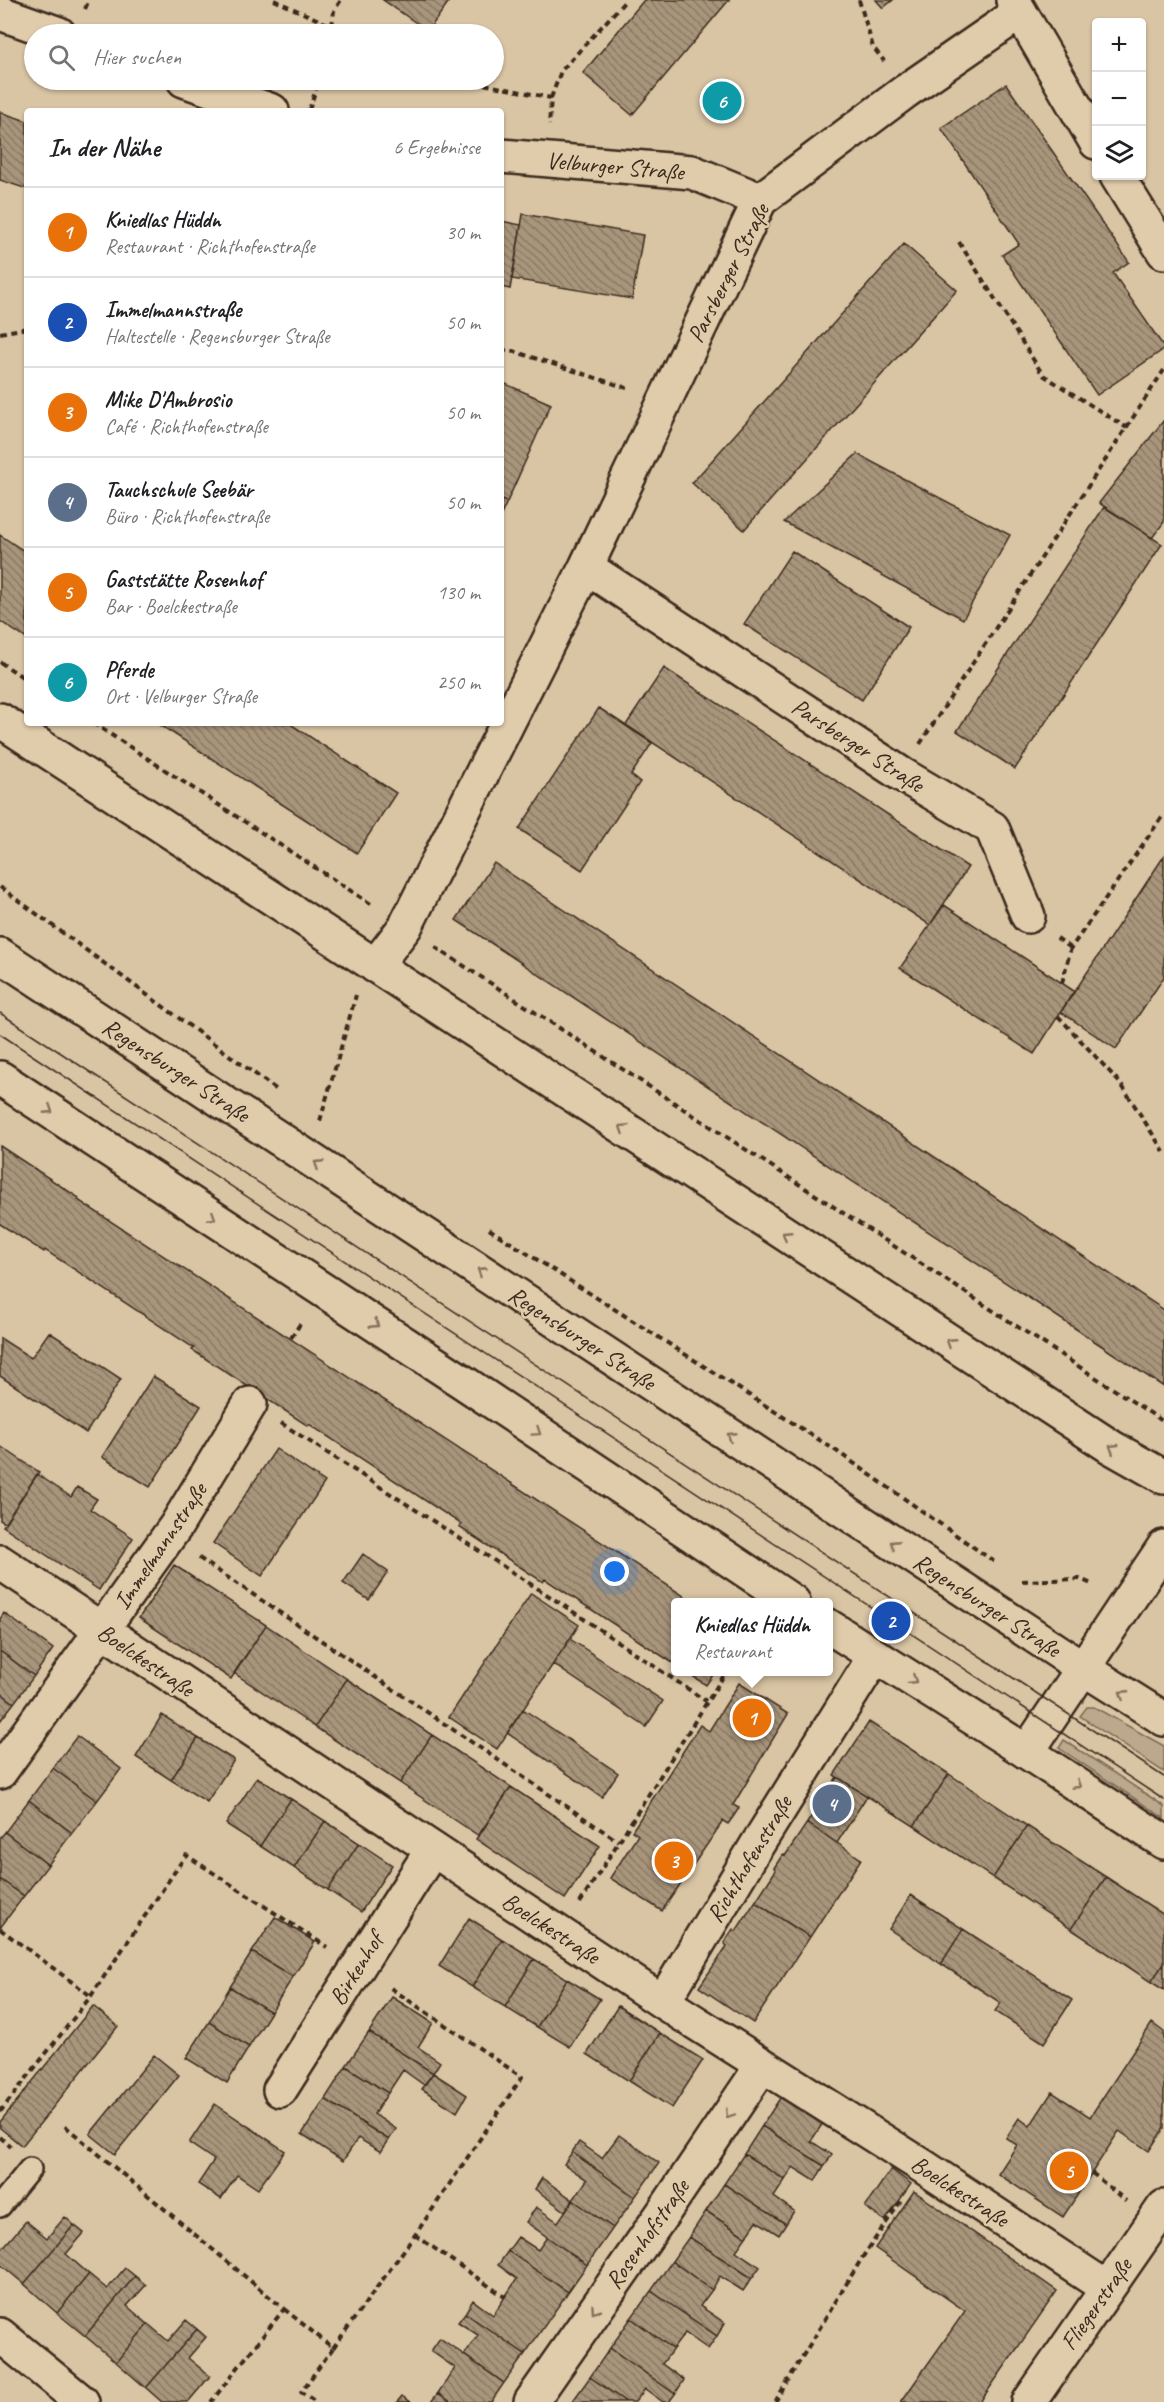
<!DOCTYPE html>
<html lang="de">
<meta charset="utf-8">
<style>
:root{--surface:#fff;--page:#f2f2f2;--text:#202124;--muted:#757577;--line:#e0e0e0;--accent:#c8321e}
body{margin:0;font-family:Caveat,sans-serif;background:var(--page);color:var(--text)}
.controls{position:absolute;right:18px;top:18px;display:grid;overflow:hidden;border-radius:6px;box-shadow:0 2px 4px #0004}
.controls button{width:54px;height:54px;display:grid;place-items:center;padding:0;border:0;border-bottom:2px solid var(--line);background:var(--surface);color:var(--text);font:30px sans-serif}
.you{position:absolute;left:615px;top:1572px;width:21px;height:21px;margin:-15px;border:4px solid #fff;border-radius:50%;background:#1a73e8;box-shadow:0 0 0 9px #1a73e833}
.badge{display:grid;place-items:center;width:39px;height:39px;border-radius:50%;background:var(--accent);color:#fff;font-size:20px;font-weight:700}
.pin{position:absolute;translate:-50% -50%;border:3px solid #fff;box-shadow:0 2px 6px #0006}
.popup{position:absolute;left:671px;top:1598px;width:162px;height:78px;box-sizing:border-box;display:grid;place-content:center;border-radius:6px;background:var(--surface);filter:drop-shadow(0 2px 4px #0005);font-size:20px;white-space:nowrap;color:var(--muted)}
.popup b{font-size:22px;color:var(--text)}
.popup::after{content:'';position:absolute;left:50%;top:100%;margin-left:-12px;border:12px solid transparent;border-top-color:var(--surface)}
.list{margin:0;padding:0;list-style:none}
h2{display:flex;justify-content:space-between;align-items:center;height:78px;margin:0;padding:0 24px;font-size:26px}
h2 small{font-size:20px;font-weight:400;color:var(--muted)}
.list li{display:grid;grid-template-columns:39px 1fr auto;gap:18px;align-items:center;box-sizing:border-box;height:90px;padding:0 24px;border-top:2px solid var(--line)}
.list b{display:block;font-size:22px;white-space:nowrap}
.list p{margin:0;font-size:20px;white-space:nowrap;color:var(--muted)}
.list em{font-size:20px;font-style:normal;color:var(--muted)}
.icon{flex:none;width:33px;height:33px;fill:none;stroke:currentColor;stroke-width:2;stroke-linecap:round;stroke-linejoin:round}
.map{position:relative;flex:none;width:1164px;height:2402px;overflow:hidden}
.search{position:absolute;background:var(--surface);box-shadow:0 2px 4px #0004;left:24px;top:24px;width:480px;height:66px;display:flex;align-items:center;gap:15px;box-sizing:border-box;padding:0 21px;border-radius:33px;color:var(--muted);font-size:22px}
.panel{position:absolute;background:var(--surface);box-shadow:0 2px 4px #0004;left:24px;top:108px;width:480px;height:618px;border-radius:6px}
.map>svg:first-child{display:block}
.green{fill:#bca88c;stroke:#7c6955;stroke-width:1.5}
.building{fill:url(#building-back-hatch);stroke:#3b2a1e;stroke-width:1.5}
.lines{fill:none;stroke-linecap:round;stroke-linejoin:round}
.lane-casing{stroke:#3b2a1e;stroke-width:26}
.street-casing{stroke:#3b2a1e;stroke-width:38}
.secondary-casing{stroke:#3b2a1e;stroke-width:38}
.path{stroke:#3b2a1e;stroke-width:4;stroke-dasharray:6 4.5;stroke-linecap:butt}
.lane{stroke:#e0cbaa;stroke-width:21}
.street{stroke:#e0cbaa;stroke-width:33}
.secondary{stroke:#e0cbaa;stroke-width:33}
.tram{stroke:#3b2a1e;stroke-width:1.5}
.oneway{stroke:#85725d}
.labels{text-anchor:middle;stroke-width:5;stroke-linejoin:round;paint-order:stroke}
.street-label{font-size:24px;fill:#3b2a1e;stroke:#e0cbaa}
</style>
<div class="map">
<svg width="1164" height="2402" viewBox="0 0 1164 2402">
<defs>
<pattern id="building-back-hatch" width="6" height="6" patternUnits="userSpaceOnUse" patternTransform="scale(1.5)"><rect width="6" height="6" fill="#a8957b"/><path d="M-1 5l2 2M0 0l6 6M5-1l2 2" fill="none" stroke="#8a7a64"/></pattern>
</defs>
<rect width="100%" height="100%" fill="#d9c5a4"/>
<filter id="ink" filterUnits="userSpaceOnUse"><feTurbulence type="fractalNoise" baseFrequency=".0167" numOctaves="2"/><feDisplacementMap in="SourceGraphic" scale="12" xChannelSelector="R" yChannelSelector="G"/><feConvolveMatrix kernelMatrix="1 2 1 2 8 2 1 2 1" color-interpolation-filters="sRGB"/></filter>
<g filter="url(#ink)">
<path class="green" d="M1087,1707H1094L1164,1746V1772L1080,1716Z
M1064,1740L1164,1806V1818L1059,1748Z"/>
<path class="building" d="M383,0H450L428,31Z
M644,0H729L632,115L583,73Z
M876,0H893L883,8Z
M1006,84L1129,262L1113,273L1164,347V349L1097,395L1002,255L1019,244L941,128Z
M0,112L27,121V189L0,180Z
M523,214L643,235L632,299L512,279Z
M501,221L521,225L510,289L501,287Z
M904,244L957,290L744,530L692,483Z
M501,382L551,404L507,502L501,500Z
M1164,420V522L1152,538L1099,503Z
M857,454L1010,535L963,619L784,522Z
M501,500L507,502L501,515Z
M1104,507L1162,544L1015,769L957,731Z
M0,535L27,553V639L0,621Z
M792,551L909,627L862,700L744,624Z
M664,668L968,867L930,925L626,725Z
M599,708L652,743L631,775L640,782L582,870L519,829Z
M157,723H289L396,793L357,853Z
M1164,856V977L1116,1049L1061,1012Z
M494,863L1164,1310V1387L456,920Z
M944,905L1074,991L1034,1054L900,968Z
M0,1146L79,1198L78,1200L693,1602H676V1665L545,1579L543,1582L459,1527L461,1524L309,1424L308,1426L258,1393L192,1350L194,1348L45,1250L44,1252L0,1224Z
M49,1332L121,1379L86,1433L0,1376V1338L31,1358Z
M153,1376L201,1406L150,1487L102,1457Z
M0,1446L39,1472L5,1523L0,1520Z
M276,1449L325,1482L262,1576L213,1543Z
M37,1474L71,1497L77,1487L97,1499L90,1509L133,1538L99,1590L3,1526Z
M363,1554L388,1572L369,1600L343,1583Z
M174,1565L266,1625L231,1679L139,1618Z
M531,1593L579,1625L497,1749L449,1717Z
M4,1613L53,1649L34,1676L0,1651V1619Z
M266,1625L347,1679L315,1727L234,1673Z
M570,1639L663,1701L646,1727L553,1664Z
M0,1651L34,1676L14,1703L0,1692Z
M686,1672H715L706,1685Z
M347,1679L432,1735L400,1783L315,1727Z
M739,1683L788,1714L733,1805L739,1808L733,1817L728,1824L723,1821L662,1911L610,1878L638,1835L632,1831L700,1725L709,1731Z
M0,1692L14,1703L0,1721Z
M523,1709L618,1773L602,1797L507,1733Z
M162,1715L198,1738L171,1780L136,1757Z
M869,1722L949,1774L914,1826L834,1775Z
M432,1735L511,1787L479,1836L400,1783Z
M77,1736L121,1769L97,1801L53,1768Z
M198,1738L234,1760L207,1802L171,1780Z
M53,1768L97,1801L72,1833L29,1800Z
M949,1774L1027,1826L993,1878L914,1826Z
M257,1777L291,1799L260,1846L226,1824Z
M837,1777L867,1796L837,1843L807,1823Z
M511,1787L600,1846L565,1899L476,1839Z
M291,1799L325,1821L294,1868L260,1846Z
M29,1800L72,1833L48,1865L5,1832Z
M325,1821L359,1843L328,1890L294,1868Z
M807,1823L861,1859L810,1937L755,1902L776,1870L774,1868L783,1854L785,1856Z
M1027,1826L1106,1877L1071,1929L993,1878Z
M5,1832L48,1865L24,1896L0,1879V1838Z
M359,1843L392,1865L361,1912L328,1890Z
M1106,1877L1164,1915V1963L1151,1982L1071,1929Z
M0,1879L24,1896L0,1928Z
M911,1895L963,1929L941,1964L889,1929Z
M755,1902L810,1937L753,2023L699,1987L727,1946L724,1943L733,1929L736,1931Z
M275,1917L315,1942L293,1977L252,1952Z
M469,1918L502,1939L472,1987L439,1966Z
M963,1929L1072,2000L1044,2043L995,2011L1001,2003L941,1964Z
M502,1939L534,1959L505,2007L472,1987Z
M252,1952L293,1977L271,2012L230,1987Z
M534,1959L567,1979L537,2027L505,2007Z
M1164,1963V1990L1151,1982Z
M567,1979L600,1999L570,2047L537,2027Z
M230,1987L271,2012L249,2047L209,2022Z
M392,1997L433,2023L418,2047L440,2062L433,2073L369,2032Z
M93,2006L118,2026L22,2146L0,2128V2122Z
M618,2006L660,2033L629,2081L587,2054Z
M209,2022L249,2047L227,2083L186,2058Z
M1152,2023L1164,2032V2128L1149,2151L1119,2131L1063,2217L998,2174L1017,2145L1006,2138L1019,2118L1030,2126L1052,2092L1090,2117Z
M369,2032L433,2073L424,2085L403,2070L388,2093L346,2066Z
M660,2033L703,2060L672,2108L629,2081Z
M154,2055L179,2075L115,2154L90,2134Z
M346,2066L388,2093L374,2114L396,2129L389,2140L325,2099Z
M433,2073L467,2095L457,2112L422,2089Z
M782,2095L823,2123L811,2141L832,2155L824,2166L762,2126Z
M325,2099L389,2140L381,2152L358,2138L343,2161L302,2134Z
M215,2104L285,2151L258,2189L237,2175L221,2199L198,2184L214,2160L189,2143Z
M762,2126L824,2166L815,2181L793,2167L785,2180L744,2154Z
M619,2135L659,2163L635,2197L572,2152L579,2142L602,2158Z
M572,2152L635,2197L613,2228L573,2200L587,2180L564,2164Z
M744,2154L785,2180L774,2197L794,2211L786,2224L724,2184Z
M891,2169L911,2184L885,2221L865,2207Z
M542,2178L573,2200L565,2211L535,2189Z
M724,2184L786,2224L779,2235L757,2221L746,2237L706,2211Z
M914,2191L1057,2291L980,2402H901L965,2311L875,2248Z
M573,2200L613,2228L587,2265L526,2222L536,2207L558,2222Z
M706,2211L746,2237L736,2251L760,2267L752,2278L689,2237Z
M65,2217L74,2225L24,2284L0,2264V2251L26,2221L47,2238Z
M74,2225L84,2233L66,2254L89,2274L57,2313L24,2284Z
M518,2237L538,2250L547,2237L587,2265L568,2292L508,2251Z
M689,2237L752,2278L743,2291L720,2276L712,2290L672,2261Z
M508,2251L568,2292L525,2354L465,2313L473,2300L493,2315L517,2279L498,2265Z
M672,2261L712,2290L700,2306L725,2323L717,2336L651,2291Z
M125,2268L135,2276L85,2336L57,2313L89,2274L107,2289Z
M135,2276L146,2285L127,2306L148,2324L116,2362L85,2336Z
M651,2291L717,2336L708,2349L685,2333L673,2349L631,2318Z
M465,2313L525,2354L504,2383L464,2355L478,2335L458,2322Z
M631,2318L673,2349L662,2364L684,2380L675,2394L610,2348Z
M186,2320L197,2329L146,2388L116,2362L148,2324L168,2341Z
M197,2329L206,2337L188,2358L210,2376L188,2402H162L146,2388Z
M440,2338L504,2383L491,2402H451L438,2393L455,2368L431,2351Z
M610,2348L675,2394L669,2402H663L645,2389L635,2402H626L590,2377Z
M590,2377L626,2402H572Z
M438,2393L451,2402H431Z
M402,2396L411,2402H397Z"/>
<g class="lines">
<defs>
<path id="lane" d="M0,2206L30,2169"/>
<path id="street" d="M1013,0L1096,142
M0,13L59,34
M184,80L272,111
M501,156L692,172L760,200
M1117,176L1164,252
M586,567L901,774L992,828L1028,916
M0,720L1111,1447L1164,1477
M375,966L405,927L586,567L760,200L906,91L1019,13
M0,1562L663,2002L924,2167L1107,2288
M1027,1752L1164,1547
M0,1772L176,1526L250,1404
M663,2002L757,1845L875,1656
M280,2090L432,1850
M0,2335L82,2402
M531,2402L663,2213L762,2066
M1029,2402L1164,2207"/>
<path id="secondary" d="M0,955L1083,1668L1164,1719
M0,1078L463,1382L793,1602
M828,1626L1027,1752L1164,1842"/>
</defs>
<use href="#lane" class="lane-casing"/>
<use href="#street" class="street-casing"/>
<use href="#secondary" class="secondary-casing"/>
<path class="path" d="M274,0L332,26L331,34
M859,0L873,47L884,61
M85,9L89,0
M332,26L334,11L341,0
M464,80L551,98L549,125
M551,98L561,71L626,0
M309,110L319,80
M959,242L1043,375L1127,428
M0,333L27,328
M501,350L513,351L630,389
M0,662L27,680
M93,723L374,906
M920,744L1164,370
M0,887L277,1090
M1057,938L1071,948
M435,947L1164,1422
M1062,983L1071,948L1164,814
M1058,1016L1121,1084L1164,1152
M320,1121L356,995
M489,1229L835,1450L996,1563
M291,1338L302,1321
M281,1423L560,1603L706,1701
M199,1558L618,1841
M1022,1581L1080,1579L1094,1585
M580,1903L726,1672
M0,1929L91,1996
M0,2112L91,1996L186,1855L327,1947
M65,2126L284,2309L211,2402
M0,2137L11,2147
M1092,2173L1126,2201
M415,2235L505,2297
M284,2309L333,2348L301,2392L316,2402
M333,2348L415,2235L522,2077L389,1987
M775,2402L862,2258L903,2198"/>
<use href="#lane" class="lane"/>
<use href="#street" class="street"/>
<use href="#secondary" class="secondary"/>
<path class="tram" d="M0,1013L1164,1777
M0,1034L1164,1800"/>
</g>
<defs><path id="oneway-chevron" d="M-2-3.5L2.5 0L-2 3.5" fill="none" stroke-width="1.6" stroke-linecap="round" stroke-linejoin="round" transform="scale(1.5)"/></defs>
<g class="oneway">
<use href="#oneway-chevron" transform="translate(49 1110) rotate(33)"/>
<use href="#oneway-chevron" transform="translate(623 1128) rotate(-147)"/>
<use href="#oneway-chevron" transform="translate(318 1164) rotate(-147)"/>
<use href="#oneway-chevron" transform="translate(212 1217) rotate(33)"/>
<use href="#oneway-chevron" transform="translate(786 1235) rotate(-147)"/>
<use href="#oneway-chevron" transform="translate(481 1271) rotate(-147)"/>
<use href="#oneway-chevron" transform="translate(375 1324) rotate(33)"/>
<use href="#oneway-chevron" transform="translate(950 1342) rotate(-147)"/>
<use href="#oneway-chevron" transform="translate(537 1432) rotate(34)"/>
<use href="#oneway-chevron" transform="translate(731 1436) rotate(-147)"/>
<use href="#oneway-chevron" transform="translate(1113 1448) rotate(-149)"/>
<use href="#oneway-chevron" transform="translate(894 1544) rotate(-147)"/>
<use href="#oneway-chevron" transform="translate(913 1680) rotate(32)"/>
<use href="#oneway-chevron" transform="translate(1123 1694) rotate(-147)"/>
<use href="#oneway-chevron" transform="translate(1077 1785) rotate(33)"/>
<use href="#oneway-chevron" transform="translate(729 2114) rotate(124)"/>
<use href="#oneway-chevron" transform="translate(595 2310) rotate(125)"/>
</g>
</g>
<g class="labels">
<g class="street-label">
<text transform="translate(615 166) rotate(5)" y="8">Velburger Straße</text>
<text transform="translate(728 273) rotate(-63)" y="8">Parsberger Straße</text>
<text transform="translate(858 745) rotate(33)" y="8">Parsberger Straße</text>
<text transform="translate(176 1070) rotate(33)" y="8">Regensburger Straße</text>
<text transform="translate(582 1338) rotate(33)" y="8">Regensburger Straße</text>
<text transform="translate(160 1546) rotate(-56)" y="8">Immelmannstraße</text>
<text transform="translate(987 1605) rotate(33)" y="8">Regensburger Straße</text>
<text transform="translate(146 1660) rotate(34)" y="8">Boelckestraße</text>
<text transform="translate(749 1859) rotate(-59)" y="8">Richthofenstraße</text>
<text transform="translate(551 1928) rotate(33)" y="8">Boelckestraße</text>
<text transform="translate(356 1969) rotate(-58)" y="8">Birkenhof</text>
<text transform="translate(960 2191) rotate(33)" y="8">Boelckestraße</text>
<text transform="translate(647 2234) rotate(-55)" y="8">Rosenhofstraße</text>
<text transform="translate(1096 2304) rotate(-55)" y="8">Fliegerstraße</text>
</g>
</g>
</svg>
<div class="controls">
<button>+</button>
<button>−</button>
<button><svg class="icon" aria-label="layers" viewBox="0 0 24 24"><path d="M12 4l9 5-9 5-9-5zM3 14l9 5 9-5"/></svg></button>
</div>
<div class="you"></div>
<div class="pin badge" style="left:752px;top:1718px;background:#e8710a">1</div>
<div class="popup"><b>Kniedlas Hüddn</b>Restaurant</div>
<div class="pin badge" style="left:891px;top:1621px;background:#1a4fb4">2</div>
<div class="pin badge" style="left:674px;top:1861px;background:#e8710a">3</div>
<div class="pin badge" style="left:832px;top:1804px;background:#5c6f8a">4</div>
<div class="pin badge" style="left:1069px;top:2171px;background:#e8710a">5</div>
<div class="pin badge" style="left:722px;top:101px;background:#0f9aa8">6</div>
<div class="search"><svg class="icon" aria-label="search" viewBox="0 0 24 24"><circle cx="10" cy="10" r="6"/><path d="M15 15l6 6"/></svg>Hier suchen</div>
<section class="panel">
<h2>In der Nähe<small>6 Ergebnisse</small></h2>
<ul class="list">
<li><span class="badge" style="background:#e8710a">1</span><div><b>Kniedlas Hüddn</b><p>Restaurant · Richthofenstraße</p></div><em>30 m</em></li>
<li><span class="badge" style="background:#1a4fb4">2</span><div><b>Immelmannstraße</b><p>Haltestelle · Regensburger Straße</p></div><em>50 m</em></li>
<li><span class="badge" style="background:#e8710a">3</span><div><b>Mike D'Ambrosio</b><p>Café · Richthofenstraße</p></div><em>50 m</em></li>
<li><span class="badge" style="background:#5c6f8a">4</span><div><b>Tauchschule Seebär</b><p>Büro · Richthofenstraße</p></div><em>50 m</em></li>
<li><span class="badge" style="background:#e8710a">5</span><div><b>Gaststätte Rosenhof</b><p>Bar · Boelckestraße</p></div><em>130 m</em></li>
<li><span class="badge" style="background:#0f9aa8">6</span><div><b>Pferde</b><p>Ort · Velburger Straße</p></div><em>250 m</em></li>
</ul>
</section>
</div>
